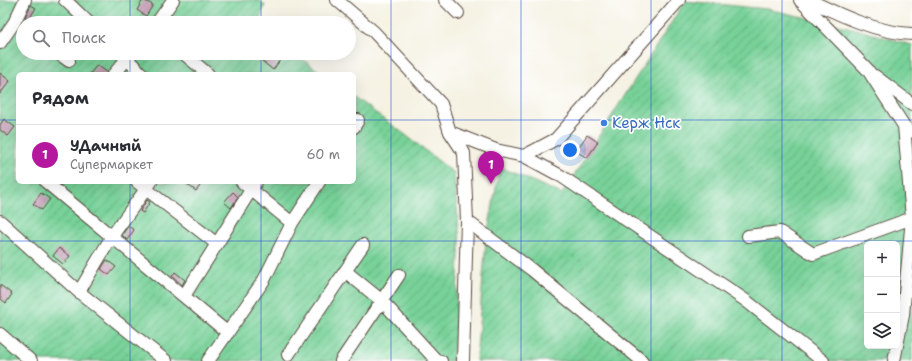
<!DOCTYPE html>
<html lang="ru">
<meta charset="utf-8">
<style>
:root{--surface:#fff;--page:#f7f7f7;--text:#2b2b33;--muted:#7c7c81;--line:#e1e1e2;--accent:#b5179e}
body{margin:0;font-family:"Shantell Sans",sans-serif;background:var(--page);color:var(--text)}
.controls{position:absolute;right:12px;bottom:12px;display:grid;overflow:hidden;border-radius:6px;box-shadow:0 4px 16px #0002}
.controls button{width:36px;height:36px;display:grid;place-items:center;padding:0;border:0;border-bottom:1px solid var(--line);background:var(--surface);color:var(--text);font:20px sans-serif}
.you{position:absolute;left:570px;top:150px;width:14px;height:14px;margin:-10px;border:3px solid #fff;border-radius:50%;background:#1a73e8;box-shadow:0 0 0 6px #1a73e833}
.badge{display:grid;place-items:center;width:26px;height:26px;border-radius:50%;background:var(--accent);color:#fff;font-size:13px;font-weight:700}
.pin{position:absolute;translate:-50% -33px;filter:drop-shadow(0 1px 2px #0008)}
.pin::after{content:'';position:absolute;top:21px;width:14px;height:12px;background:inherit;clip-path:polygon(0 0,100% 0,50% 100%)}
.list{margin:0;padding:0;list-style:none}
h2{display:flex;justify-content:space-between;align-items:center;height:52px;margin:0;padding:0 16px;font-size:17px}
h2 small{font-size:13px;font-weight:400;color:var(--muted)}
.list li{display:grid;grid-template-columns:26px 1fr auto;gap:12px;align-items:center;box-sizing:border-box;height:60px;padding:0 16px;border-top:1px solid var(--line)}
.list b{display:block;font-size:15px;white-space:nowrap}
.list p{margin:0;font-size:13px;white-space:nowrap;color:var(--muted)}
.list em{font-size:13px;font-style:normal;color:var(--muted)}
.icon{flex:none;width:22px;height:22px;fill:none;stroke:currentColor;stroke-width:2;stroke-linecap:round;stroke-linejoin:round}
.map{position:relative;flex:none;width:912px;height:361px;overflow:hidden}
.search{position:absolute;background:var(--surface);box-shadow:0 4px 16px #0002;left:16px;top:16px;width:340px;height:44px;display:flex;align-items:center;gap:10px;box-sizing:border-box;padding:0 14px;border-radius:22px;color:var(--muted);font-size:15px}
.panel{position:absolute;background:var(--surface);box-shadow:0 4px 16px #0002;left:16px;top:72px;width:340px;height:112px;border-radius:6px}
.map>svg:first-child{display:block}
.garden{fill:url(#garden-furrows);stroke:#597e5b;fill-rule:evenodd}
.building{fill:url(#building-hatch)}
.lines{fill:none;stroke-linecap:round;stroke-linejoin:round}
.minor-casing{stroke:#57483c;stroke-width:14}
.minor{stroke:#fff;stroke-width:12}
.grid{fill:none;stroke:#1d4ed8;stroke-width:1;stroke-opacity:0.55}
.shop-dot{fill:#3f7fe0;stroke:#fff;stroke-width:1.5}
.labels{text-anchor:middle;stroke-width:3.5;stroke-linejoin:round;paint-order:stroke}
.shop-label{font-size:15px;fill:#366cbe;stroke:#fff;text-anchor:start}
</style>
<div class="map">
<svg width="912" height="361" viewBox="0 0 912 361">
<defs>
<pattern id="garden-furrows" width="10" height="10" patternUnits="userSpaceOnUse"><rect width="10" height="10" fill="#77d198"/><path d="M-1 1l2-2M0 10L10 0M9 11l2-2" fill="none" stroke="#63aa7b"/></pattern>
<pattern id="building-hatch" width="6" height="6" patternUnits="userSpaceOnUse"><rect width="6" height="6" fill="#c498b4"/><path d="M-1 1l2-2M0 6l6-6M5 7l2-2" fill="none" stroke="#a07c92"/></pattern>
</defs>
<rect width="100%" height="100%" fill="#fff"/>
<filter id="ink" filterUnits="userSpaceOnUse"><feTurbulence type="fractalNoise" baseFrequency=".025" numOctaves="2"/><feDisplacementMap in="SourceGraphic" scale="8" xChannelSelector="R" yChannelSelector="G"/><feConvolveMatrix kernelMatrix="1 2 1 2 8 2 1 2 1" color-interpolation-filters="sRGB"/></filter>
<filter id="wash" filterUnits="userSpaceOnUse"><feTurbulence type="fractalNoise" baseFrequency=".012" numOctaves="4" result="noise"/><feDisplacementMap in="SourceGraphic" scale="16" xChannelSelector="R" yChannelSelector="G"/><feGaussianBlur stdDeviation="0.9" result="paint"/><feColorMatrix in="noise" values="0 0 0 0 0 0 0 0 0 0 0 0 0 0 0 0 0 1.4 0 .05"/><feComposite in="paint" operator="in"/></filter>
<g filter="url(#wash)">
<rect width="100%" height="100%" fill="#f5f2e3"/>
<path class="garden" d="M0,0H258L265,5L258,23H23V53H294L323,74H18V182H354V97L407,136L454,173L460,242L453,361H0Z
M685,1L768,9L852,28L912,45V361H476L486,241L500,167L562,194ZM867,244H897V346H867Z"/>
<g id="blocks">
<path class="building" d="M143,0L153,5L146,16L137,10Z
M31,5L36,8L29,19L25,17Z
M268,53H280L283,56L273,70L262,61Z
M97,65L107,72V74H90Z
M0,73L10,81L0,94Z
M4,119L15,127L8,136L0,130V125Z
M587,135L598,142L587,158L576,151Z
M184,182H203L196,191Z
M233,192L238,197L231,208L224,202Z
M41,193L50,199L42,210L33,204Z
M147,200L150,202L143,213L140,211Z
M128,226L134,230L127,240L122,235Z
M59,248L70,256L63,264L53,256Z
M107,260L116,267L109,275L101,269Z
M175,272L185,280L182,285L172,276Z
M0,285L12,294L6,303L0,298Z"/>
</g>
</g>
<g filter="url(#ink)">
<use href="#blocks" fill-opacity="0" stroke="#57483c" stroke-width="1"/>
<g class="lines">
<defs>
<path id="minor" d="M65,0L89,23
M337,0L374,32L441,104L450,132L464,153L467,221L463,361
M445,0L458,13
M800,0L868,70L904,126L910,132
M809,0C840,15 878,33 912,34
M157,23L173,0
M0,43L14,23L25,0
M58,53L69,61
M121,53L142,74
M183,53L208,74
M114,74L131,54
M875,76L912,104
M354,127L358,120
M450,132L496,150L524,156L556,139L679,0
M524,156L561,176L745,300L823,361
M46,182L228,333
M137,182L217,244
M242,182L292,223
M0,221L79,292L166,361
M467,221L532,270L642,361
M748,236L780,232L813,254L912,218
M345,271L382,301L436,360L441,361
M79,292L112,236L151,182
M184,296L256,182
M0,334L31,361
M288,355L363,245
M208,361L264,280L292,223L319,182
M341,361L399,275
M894,361L903,315L912,218L904,126"/>
</defs>
<use href="#minor" class="minor-casing"/>
<use href="#minor" class="minor"/>
</g>
</g>
<path class="grid" d="M130,0V23M261,0V23M391,0V361M521,0V361M651,0V361M782,0V361M130,53V74M261,53V74M0,120H18M354,120H912M130,182V361M261,182V361M0,241H912"/>
<circle class="shop-dot" cx="604" cy="123" r="4"/>
<g class="labels">
<g class="shop-label">
<text x="612" y="128">Керж Нск</text>
</g>
</g>
</svg>
<div class="controls">
<button>+</button>
<button>−</button>
<button><svg class="icon" aria-label="layers" viewBox="0 0 24 24"><path d="M12 4l9 5-9 5-9-5zM3 14l9 5 9-5"/></svg></button>
</div>
<div class="you"></div>
<div class="pin badge" style="left:491px;top:184px">1</div>
<div class="search"><svg class="icon" aria-label="search" viewBox="0 0 24 24"><circle cx="10" cy="10" r="6"/><path d="M15 15l6 6"/></svg>Поиск</div>
<section class="panel">
<h2>Рядом<small></small></h2>
<ul class="list">
<li><span class="badge">1</span><div><b>УДачный</b><p>Супермаркет</p></div><em>60 m</em></li>
</ul>
</section>
</div>
